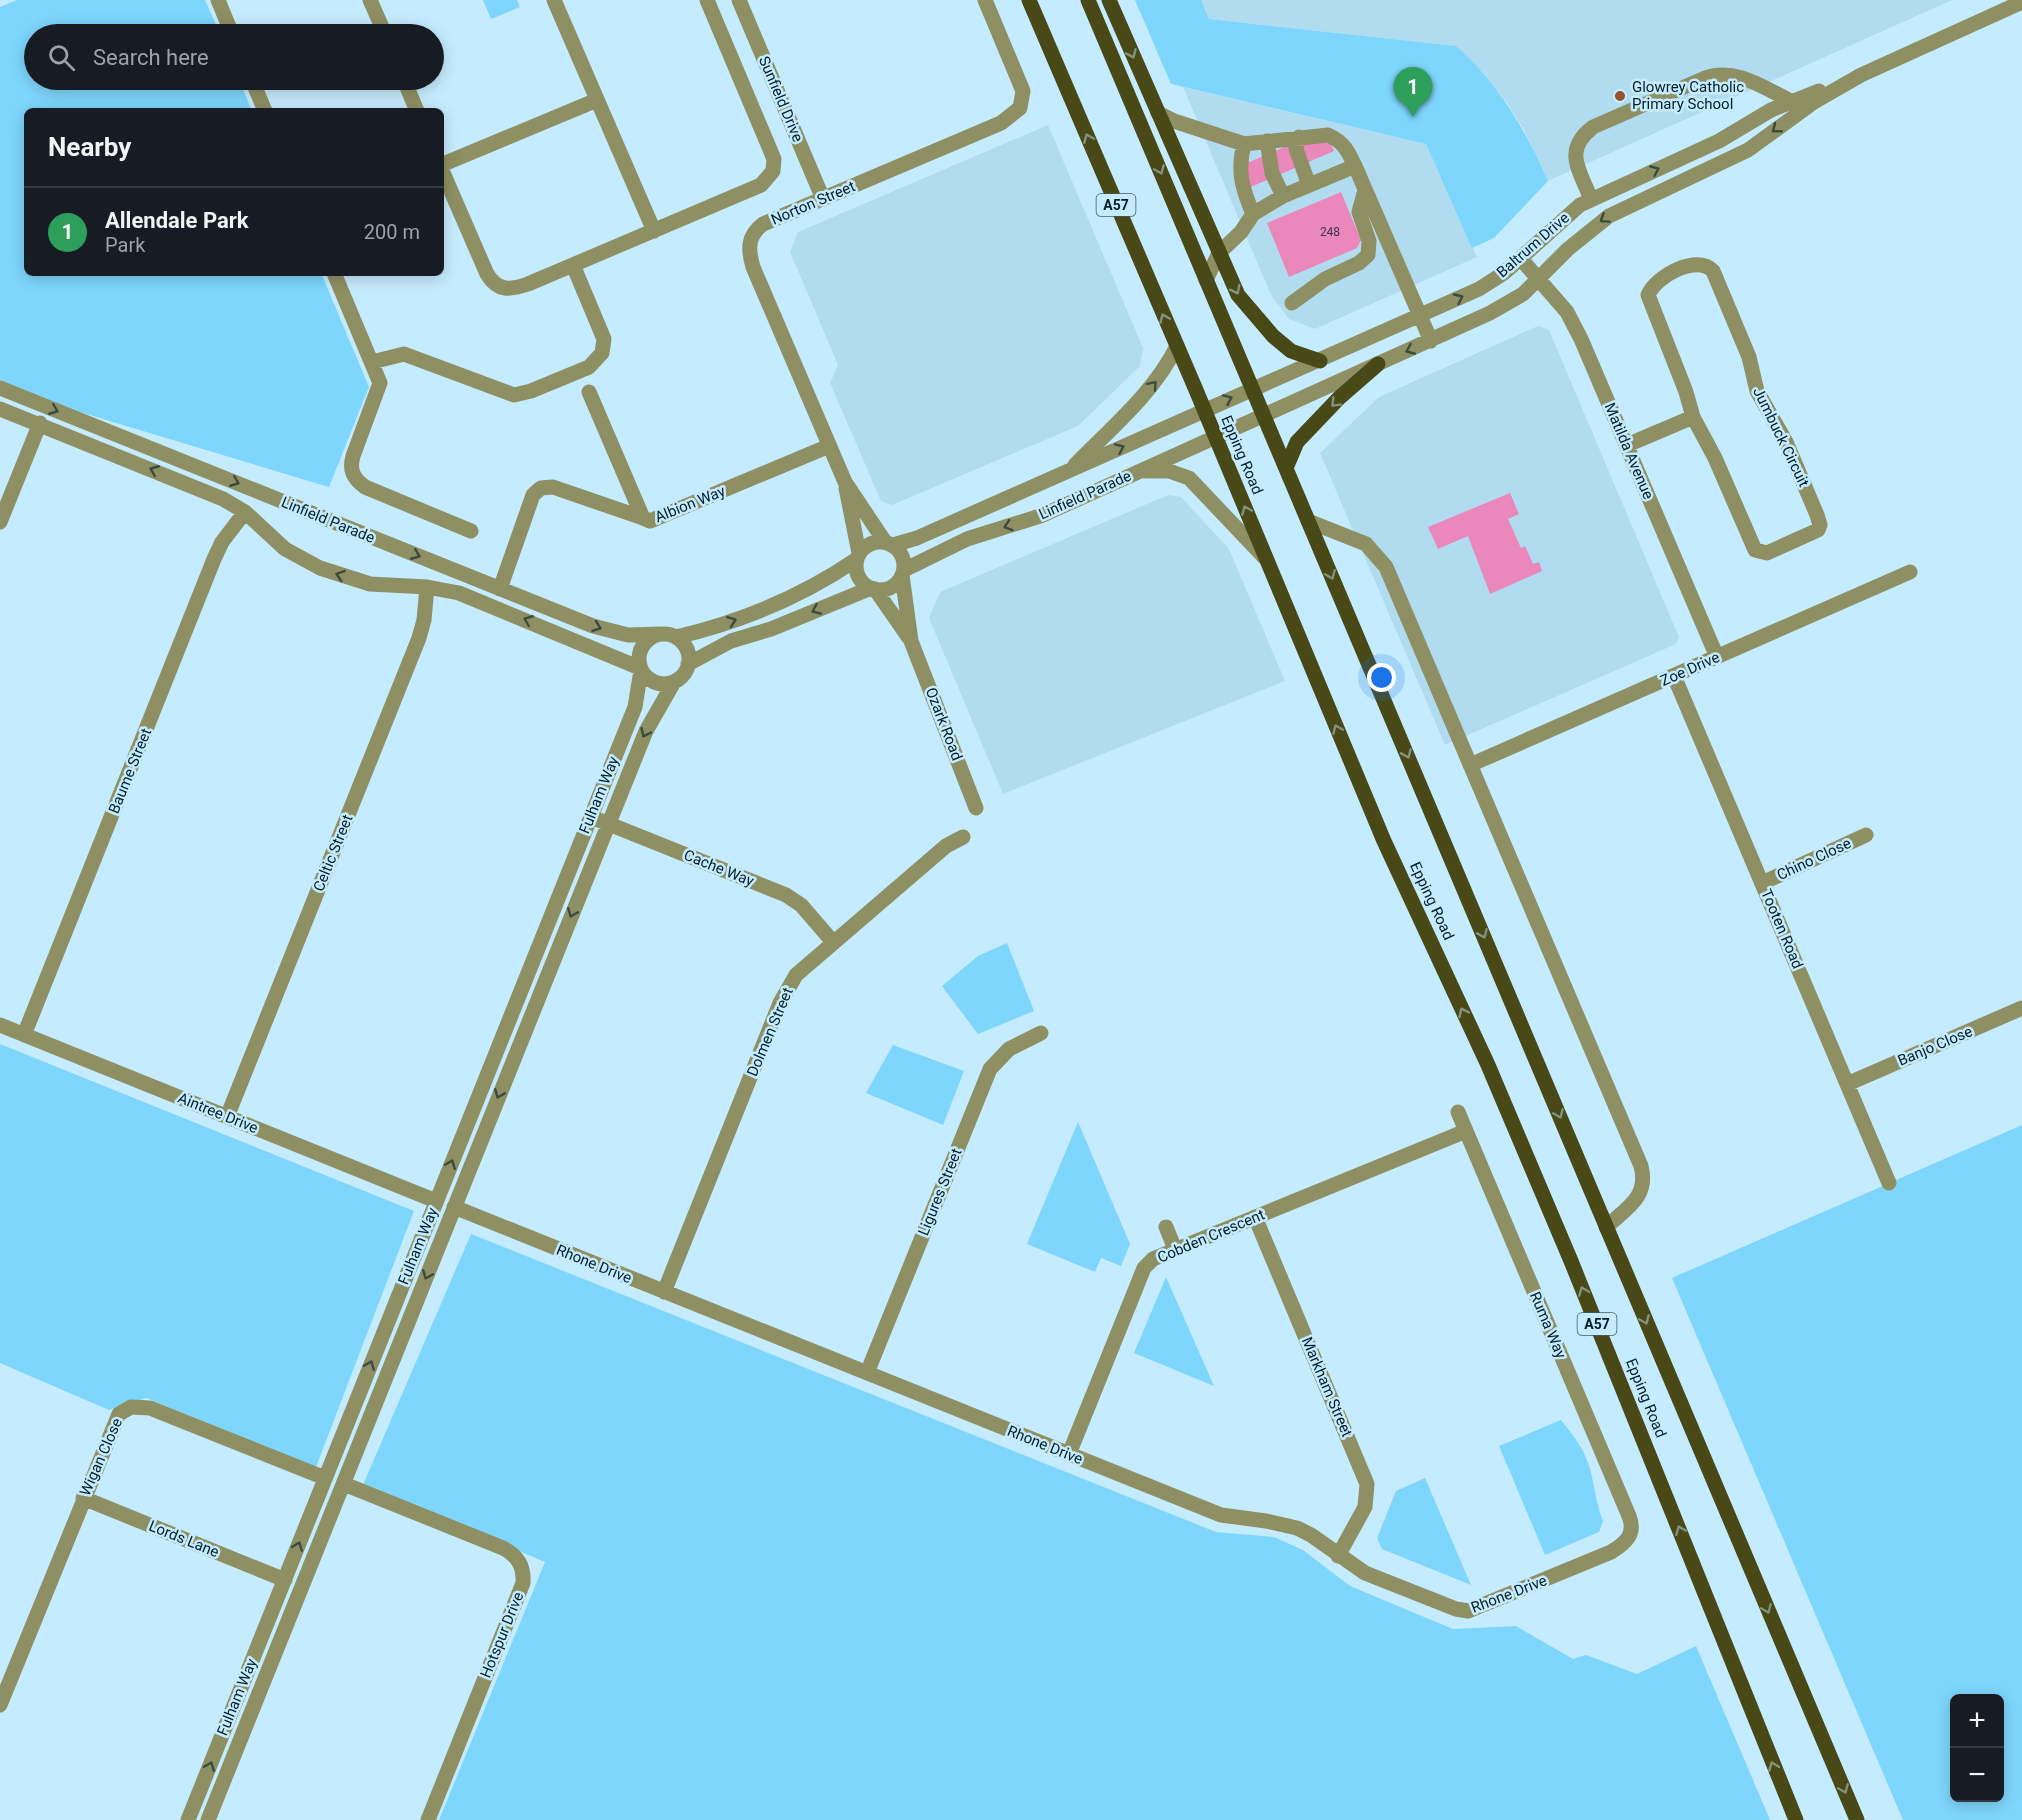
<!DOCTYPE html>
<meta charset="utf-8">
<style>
:root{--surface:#171b24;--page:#242831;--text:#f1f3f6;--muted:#9ea1a6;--line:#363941;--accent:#0b8043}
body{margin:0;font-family:Roboto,sans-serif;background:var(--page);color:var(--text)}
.controls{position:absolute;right:18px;bottom:18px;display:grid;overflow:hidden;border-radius:9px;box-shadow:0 3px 15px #0003}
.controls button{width:54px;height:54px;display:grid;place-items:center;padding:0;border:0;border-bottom:2px solid var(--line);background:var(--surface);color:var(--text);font:30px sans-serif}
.you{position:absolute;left:1382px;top:678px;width:21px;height:21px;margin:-15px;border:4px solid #fff;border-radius:50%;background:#1a73e8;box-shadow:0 0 0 9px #1a73e833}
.badge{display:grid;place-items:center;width:39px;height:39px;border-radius:50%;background:var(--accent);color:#fff;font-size:20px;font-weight:700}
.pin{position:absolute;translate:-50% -50px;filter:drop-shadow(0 2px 3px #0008)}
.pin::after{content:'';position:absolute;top:32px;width:21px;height:18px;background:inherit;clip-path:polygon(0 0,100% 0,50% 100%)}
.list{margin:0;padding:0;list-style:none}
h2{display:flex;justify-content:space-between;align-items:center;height:78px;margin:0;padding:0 24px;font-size:26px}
h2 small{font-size:20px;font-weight:400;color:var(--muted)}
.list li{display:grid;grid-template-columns:39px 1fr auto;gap:18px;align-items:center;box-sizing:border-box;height:90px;padding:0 24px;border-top:2px solid var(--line)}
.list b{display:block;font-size:22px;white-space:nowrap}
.list p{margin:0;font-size:20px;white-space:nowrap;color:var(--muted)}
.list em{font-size:20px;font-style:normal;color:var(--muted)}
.icon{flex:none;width:33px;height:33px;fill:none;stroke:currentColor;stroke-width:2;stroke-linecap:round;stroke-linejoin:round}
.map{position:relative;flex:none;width:2022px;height:1820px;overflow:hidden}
.search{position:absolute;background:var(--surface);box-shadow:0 3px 15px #0003;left:24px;top:24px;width:420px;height:66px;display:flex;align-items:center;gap:15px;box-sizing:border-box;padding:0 21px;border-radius:33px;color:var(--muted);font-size:22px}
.panel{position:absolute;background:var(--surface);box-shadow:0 3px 15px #0003;left:24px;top:108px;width:420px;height:168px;border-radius:9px}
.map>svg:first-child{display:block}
.built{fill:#b1dcf0}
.green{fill:#7ed6fc;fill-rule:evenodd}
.building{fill:#ea87bb}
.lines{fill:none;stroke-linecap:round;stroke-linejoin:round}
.minor{stroke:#8f8f64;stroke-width:15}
.major{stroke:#494817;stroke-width:15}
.oneway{stroke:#81927f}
.oneway2{stroke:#3a4b40}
.poi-dot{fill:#98512a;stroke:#c5ecfe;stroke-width:2}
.labels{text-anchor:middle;stroke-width:5;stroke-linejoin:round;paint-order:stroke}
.number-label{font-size:12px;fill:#3c384d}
.shield{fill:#c5ecfe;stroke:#3c5b68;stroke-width:1.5}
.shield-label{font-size:14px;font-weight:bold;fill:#021d28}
.poi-label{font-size:15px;fill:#021d28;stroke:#c5ecfe;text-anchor:start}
.street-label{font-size:15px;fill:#021d28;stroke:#c5ecfe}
</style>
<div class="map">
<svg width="2022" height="1820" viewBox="0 0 2022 1820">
<rect width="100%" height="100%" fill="#c5ecfe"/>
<path class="built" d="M1201,0H1952L1548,181L1524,130L1508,104L1483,73L1456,46L1209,19Z
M1183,87L1426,144L1477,257L1315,329L1289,319L1271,295Z
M1048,125L1143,348L1140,366L1078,426L892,505L881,501L830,383L838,365L790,252L798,232Z
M1538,326L1549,330L1679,637L1676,644L1445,745L1320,453L1379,397Z
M1168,495L1181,497L1229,549L1285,681L1003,794L929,618L940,592Z"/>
<path class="green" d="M17,0H205L220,34H34V80H239L252,111H27V273H321L369,387L329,487L0,388V7Z
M483,0H517L520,7L491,19Z
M1135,0H1201L1209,19L1456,46C1499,84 1525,129 1548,181L1494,238L1472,248L1426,144L1171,84Z
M1007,943L1034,1011L978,1034L942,986L978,956Z
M0,1044L414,1211L316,1467L146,1398L109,1410L0,1363Z
M893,1045L964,1071L943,1125L866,1093Z
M1078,1122L1130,1244L1121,1266L1101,1258L1095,1272L1027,1244Z
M2022,1125V1820H1903L1672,1278ZM1954,1698H2000V1798H1954Z
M471,1234L1216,1532L1274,1537L1303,1550L1350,1586L1453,1629L1516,1626L1573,1659L1586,1655L1637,1674L1696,1646L1770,1820H439L545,1562L363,1485Z
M1166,1277L1214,1386L1134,1353Z
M1561,1420C1573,1435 1585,1450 1590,1469C1595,1487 1596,1504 1603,1521L1599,1532L1545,1555L1499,1446Z
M1425,1478L1471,1585L1382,1549L1377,1538L1396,1491Z"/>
<path class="building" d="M1325,130L1334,151L1244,190L1235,168Z
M1341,192L1361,240L1357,248L1289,277L1267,223Z
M1510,493L1519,514L1508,519L1521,548L1525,546L1533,564L1539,562L1542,571L1490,594L1468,536L1438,549L1428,527Z"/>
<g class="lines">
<path class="minor" d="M218,0L232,34
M370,0L385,34
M554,0L654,231
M739,0L823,199
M252,80L265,111
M404,80L417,111
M1158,113L1174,121L1244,144L1328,135C1344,142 1348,151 1355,166L1431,341
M1299,137L1296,149L1309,185
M1267,141L1272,173L1283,196
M441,165L597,100
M441,168L487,274C498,292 510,290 528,284L761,185L773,171L774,159L707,0
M1591,199C1579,169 1563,150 1593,127L1705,78C1736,67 1764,88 1791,101
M1253,214L1283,196L1355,166
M1521,259L1567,312L1581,339L1717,657
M334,273L380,383L353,456C349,470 353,478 365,487L471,531
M1206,280L1219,253L1241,232L1253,214C1242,188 1237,171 1244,144
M1292,303L1325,279L1359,263L1368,255L1369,241L1359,212L1365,190
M372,362L404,354L514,395L531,391L589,367L602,353L604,339L573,265
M0,388L593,626L628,635L660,634
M589,392L643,518L650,521L829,446
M0,409L223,499L245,512L285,549L320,568L370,584L427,587L459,593L640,668
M1627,445L1693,417L1686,392L1648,295C1655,277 1697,253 1713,271L1749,357L1757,391L1786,442L1817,515L1820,525L1818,530L1767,553L1755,550L1715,458L1693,417
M1075,465C1112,427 1153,394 1177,346
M1145,471H1169L1189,478L1265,558
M846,488L859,553
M1308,521L1366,544L1386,567L1641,1166C1649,1197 1627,1208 1606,1227
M0,522L40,423
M856 566a24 24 0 1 1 48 0a24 24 0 1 1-48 0Z
M885,542L845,482L753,267C748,250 747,236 763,224L1001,123L1020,108L1023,91L985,0
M893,545L917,538L1479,289L1504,273L1580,205L1719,141L1771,110L1819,91
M904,570L967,539L1043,515L1490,313L1523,294L1568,249L1609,216L1748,150L1814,102L1861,75L2022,2
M902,575L911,641L976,808
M500,589L533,495L541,488L553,487L643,518
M875,589L909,638
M639 659a25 25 0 1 1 50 0a25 25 0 1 1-50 0Z
M676,637C740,622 803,596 857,559
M688,664L731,641L771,629L871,588
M1674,676L1889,1183
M1470,765L1910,572
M599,820L786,895L801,905L833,942
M1762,883L1866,835
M0,1025L436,1201
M24,1035L214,559L222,542L245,512
M1847,1084L2022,1008
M227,1117L419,638L424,620L427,587
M454,1207L1221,1515L1266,1521L1297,1528L1311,1535L1365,1573L1456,1609L1468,1611L1611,1552C1626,1543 1636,1534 1629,1516L1458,1112
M1255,1217L1367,1484L1365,1507L1338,1556
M1166,1227L1175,1249
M664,1292L780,1003L796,975L946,846L963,837
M867,1373L990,1069L1009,1049L1041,1033
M1069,1454L1138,1283L1144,1268L1153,1259L1466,1131
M344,1484L503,1548C518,1556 524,1566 523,1583L428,1820
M83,1498L285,1580
M0,1705L119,1414L131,1407L150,1408L325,1478
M188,1820L635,707L641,670
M208,1820L646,731L674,682"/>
<path class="major" d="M1029,0L1196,390L1384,841L1488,1065L1571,1261L1796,1820
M1088,0L1857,1820
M1109,0L1238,295L1273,336L1291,351L1320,361
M1286,468L1297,442L1339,398L1378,364"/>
</g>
<defs><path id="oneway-chevron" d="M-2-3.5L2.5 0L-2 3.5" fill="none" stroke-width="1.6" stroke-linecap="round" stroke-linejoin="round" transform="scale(1.5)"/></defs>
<g class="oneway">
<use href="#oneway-chevron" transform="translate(1132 54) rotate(66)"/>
<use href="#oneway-chevron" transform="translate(1088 138) rotate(-113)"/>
<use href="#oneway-chevron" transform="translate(1160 170) rotate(67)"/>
<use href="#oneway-chevron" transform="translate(1236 290) rotate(63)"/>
<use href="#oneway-chevron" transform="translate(1164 318) rotate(-113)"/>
<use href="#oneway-chevron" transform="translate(1335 403) rotate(135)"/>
<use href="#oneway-chevron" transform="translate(1246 510) rotate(-113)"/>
<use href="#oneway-chevron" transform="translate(1331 575) rotate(67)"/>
<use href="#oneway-chevron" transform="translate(1337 729) rotate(-113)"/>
<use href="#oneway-chevron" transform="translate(1407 754) rotate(67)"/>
<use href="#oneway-chevron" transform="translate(1483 934) rotate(67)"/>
<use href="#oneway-chevron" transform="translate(1463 1012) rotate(-115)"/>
<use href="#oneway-chevron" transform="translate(1559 1114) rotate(67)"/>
<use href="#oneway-chevron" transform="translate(1583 1291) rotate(-112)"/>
<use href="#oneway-chevron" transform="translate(1645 1320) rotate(67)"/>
<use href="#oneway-chevron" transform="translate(1680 1530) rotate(-112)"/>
<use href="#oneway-chevron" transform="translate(1767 1609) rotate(67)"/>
<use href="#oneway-chevron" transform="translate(1773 1766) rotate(-112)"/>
<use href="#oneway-chevron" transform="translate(1844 1789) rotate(67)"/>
</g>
<g class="oneway2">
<use href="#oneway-chevron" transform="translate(1776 129) rotate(141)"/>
<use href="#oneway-chevron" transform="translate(1655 170) rotate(-24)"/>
<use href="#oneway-chevron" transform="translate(1604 219) rotate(146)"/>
<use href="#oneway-chevron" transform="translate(1459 298) rotate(-25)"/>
<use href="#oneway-chevron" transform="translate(1410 350) rotate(156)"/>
<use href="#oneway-chevron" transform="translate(1153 385) rotate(-49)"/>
<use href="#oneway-chevron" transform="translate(1228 399) rotate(-24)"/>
<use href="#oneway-chevron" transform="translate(54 410) rotate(22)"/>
<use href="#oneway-chevron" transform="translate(1120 448) rotate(-24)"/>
<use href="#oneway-chevron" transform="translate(154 470) rotate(-158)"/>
<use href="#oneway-chevron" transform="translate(235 482) rotate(22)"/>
<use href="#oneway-chevron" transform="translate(1008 526) rotate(162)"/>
<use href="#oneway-chevron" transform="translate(416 555) rotate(22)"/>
<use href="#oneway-chevron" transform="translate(340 575) rotate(-161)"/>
<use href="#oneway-chevron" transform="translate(816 610) rotate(156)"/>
<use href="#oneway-chevron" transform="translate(528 620) rotate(-158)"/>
<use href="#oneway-chevron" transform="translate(732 621) rotate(-20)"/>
<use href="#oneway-chevron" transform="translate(597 627) rotate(20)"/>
<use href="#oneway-chevron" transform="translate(645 733) rotate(115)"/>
<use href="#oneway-chevron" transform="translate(572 913) rotate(112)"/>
<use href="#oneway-chevron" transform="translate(499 1094) rotate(112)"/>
<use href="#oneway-chevron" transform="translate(451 1164) rotate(-68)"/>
<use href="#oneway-chevron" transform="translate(427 1275) rotate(112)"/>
<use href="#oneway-chevron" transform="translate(370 1365) rotate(-68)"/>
<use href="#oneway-chevron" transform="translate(298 1546) rotate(-69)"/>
<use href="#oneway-chevron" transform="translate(210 1766) rotate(-68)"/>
</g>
<circle class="poi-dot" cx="1620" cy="96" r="6"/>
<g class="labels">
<g class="number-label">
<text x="1330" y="236">248</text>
</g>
<g class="shield">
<rect x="1096.5" y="194" width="39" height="22" rx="4.5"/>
<rect x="1577.5" y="1313" width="39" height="22" rx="4.5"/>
</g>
<g class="shield-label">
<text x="1116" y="210">A57</text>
<text x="1597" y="1329">A57</text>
</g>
<g class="poi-label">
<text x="1632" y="92">Glowrey Catholic<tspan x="1632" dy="17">Primary School</tspan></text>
</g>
<g class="street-label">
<text transform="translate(781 99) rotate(67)" y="5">Sunfield Drive</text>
<text transform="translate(813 203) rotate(-23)" y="5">Norton Street</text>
<text transform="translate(1533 245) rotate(-41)" y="5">Baltrum Drive</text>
<text transform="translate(1781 437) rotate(64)" y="5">Jumbuck Circuit</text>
<text transform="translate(1629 451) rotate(67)" y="5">Matilda Avenue</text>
<text transform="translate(1242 455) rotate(67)" y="5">Epping Road</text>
<text transform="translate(1085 495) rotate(-24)" y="5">Linfield Parade</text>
<text transform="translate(690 504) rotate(-22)" y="5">Albion Way</text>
<text transform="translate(328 520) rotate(22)" y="5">Linfield Parade</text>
<text transform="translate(1690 669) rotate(-24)" y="5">Zoe Drive</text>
<text transform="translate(944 724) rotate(69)" y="5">Ozark Road</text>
<text transform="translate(130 771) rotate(-68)" y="5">Baume Street</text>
<text transform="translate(599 795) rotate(-68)" y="5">Fulham Way</text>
<text transform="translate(333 853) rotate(-68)" y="5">Celtic Street</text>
<text transform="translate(1814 859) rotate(-25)" y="5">Chino Close</text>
<text transform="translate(719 868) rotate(22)" y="5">Cache Way</text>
<text transform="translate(1432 901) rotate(65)" y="5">Epping Road</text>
<text transform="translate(1782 929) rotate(67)" y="5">Tooten Road</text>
<text transform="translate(770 1032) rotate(-67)" y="5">Dolmen Street</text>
<text transform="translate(1935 1046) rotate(-23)" y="5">Banjo Close</text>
<text transform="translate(218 1113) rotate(22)" y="5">Aintree Drive</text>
<text transform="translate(940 1192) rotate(-68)" y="5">Ligures Street</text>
<text transform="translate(1211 1236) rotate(-23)" y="5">Cobden Crescent</text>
<text transform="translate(418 1246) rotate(-68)" y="5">Fulham Way</text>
<text transform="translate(594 1264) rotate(22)" y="5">Rhone Drive</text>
<text transform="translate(1548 1325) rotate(67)" y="5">Ruma Way</text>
<text transform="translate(1327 1387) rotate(67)" y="5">Markham Street</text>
<text transform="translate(1646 1398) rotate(68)" y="5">Epping Road</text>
<text transform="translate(1045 1445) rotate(22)" y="5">Rhone Drive</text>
<text transform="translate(101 1457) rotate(-66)" y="5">Wigan Close</text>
<text transform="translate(184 1539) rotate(22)" y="5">Lords Lane</text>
<text transform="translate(1509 1594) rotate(-21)" y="5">Rhone Drive</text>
<text transform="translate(502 1635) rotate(-68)" y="5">Hotspur Drive</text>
<text transform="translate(237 1697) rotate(-68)" y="5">Fulham Way</text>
</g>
</g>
</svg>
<div class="controls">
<button>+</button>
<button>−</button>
</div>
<div class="you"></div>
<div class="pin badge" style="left:1413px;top:117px;background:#2e9e5b">1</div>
<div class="search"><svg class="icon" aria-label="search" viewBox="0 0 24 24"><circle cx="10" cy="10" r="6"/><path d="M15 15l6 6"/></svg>Search here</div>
<section class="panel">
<h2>Nearby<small></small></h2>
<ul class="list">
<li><span class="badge" style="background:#2e9e5b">1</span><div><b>Allendale Park</b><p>Park</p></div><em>200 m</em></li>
</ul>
</section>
</div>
